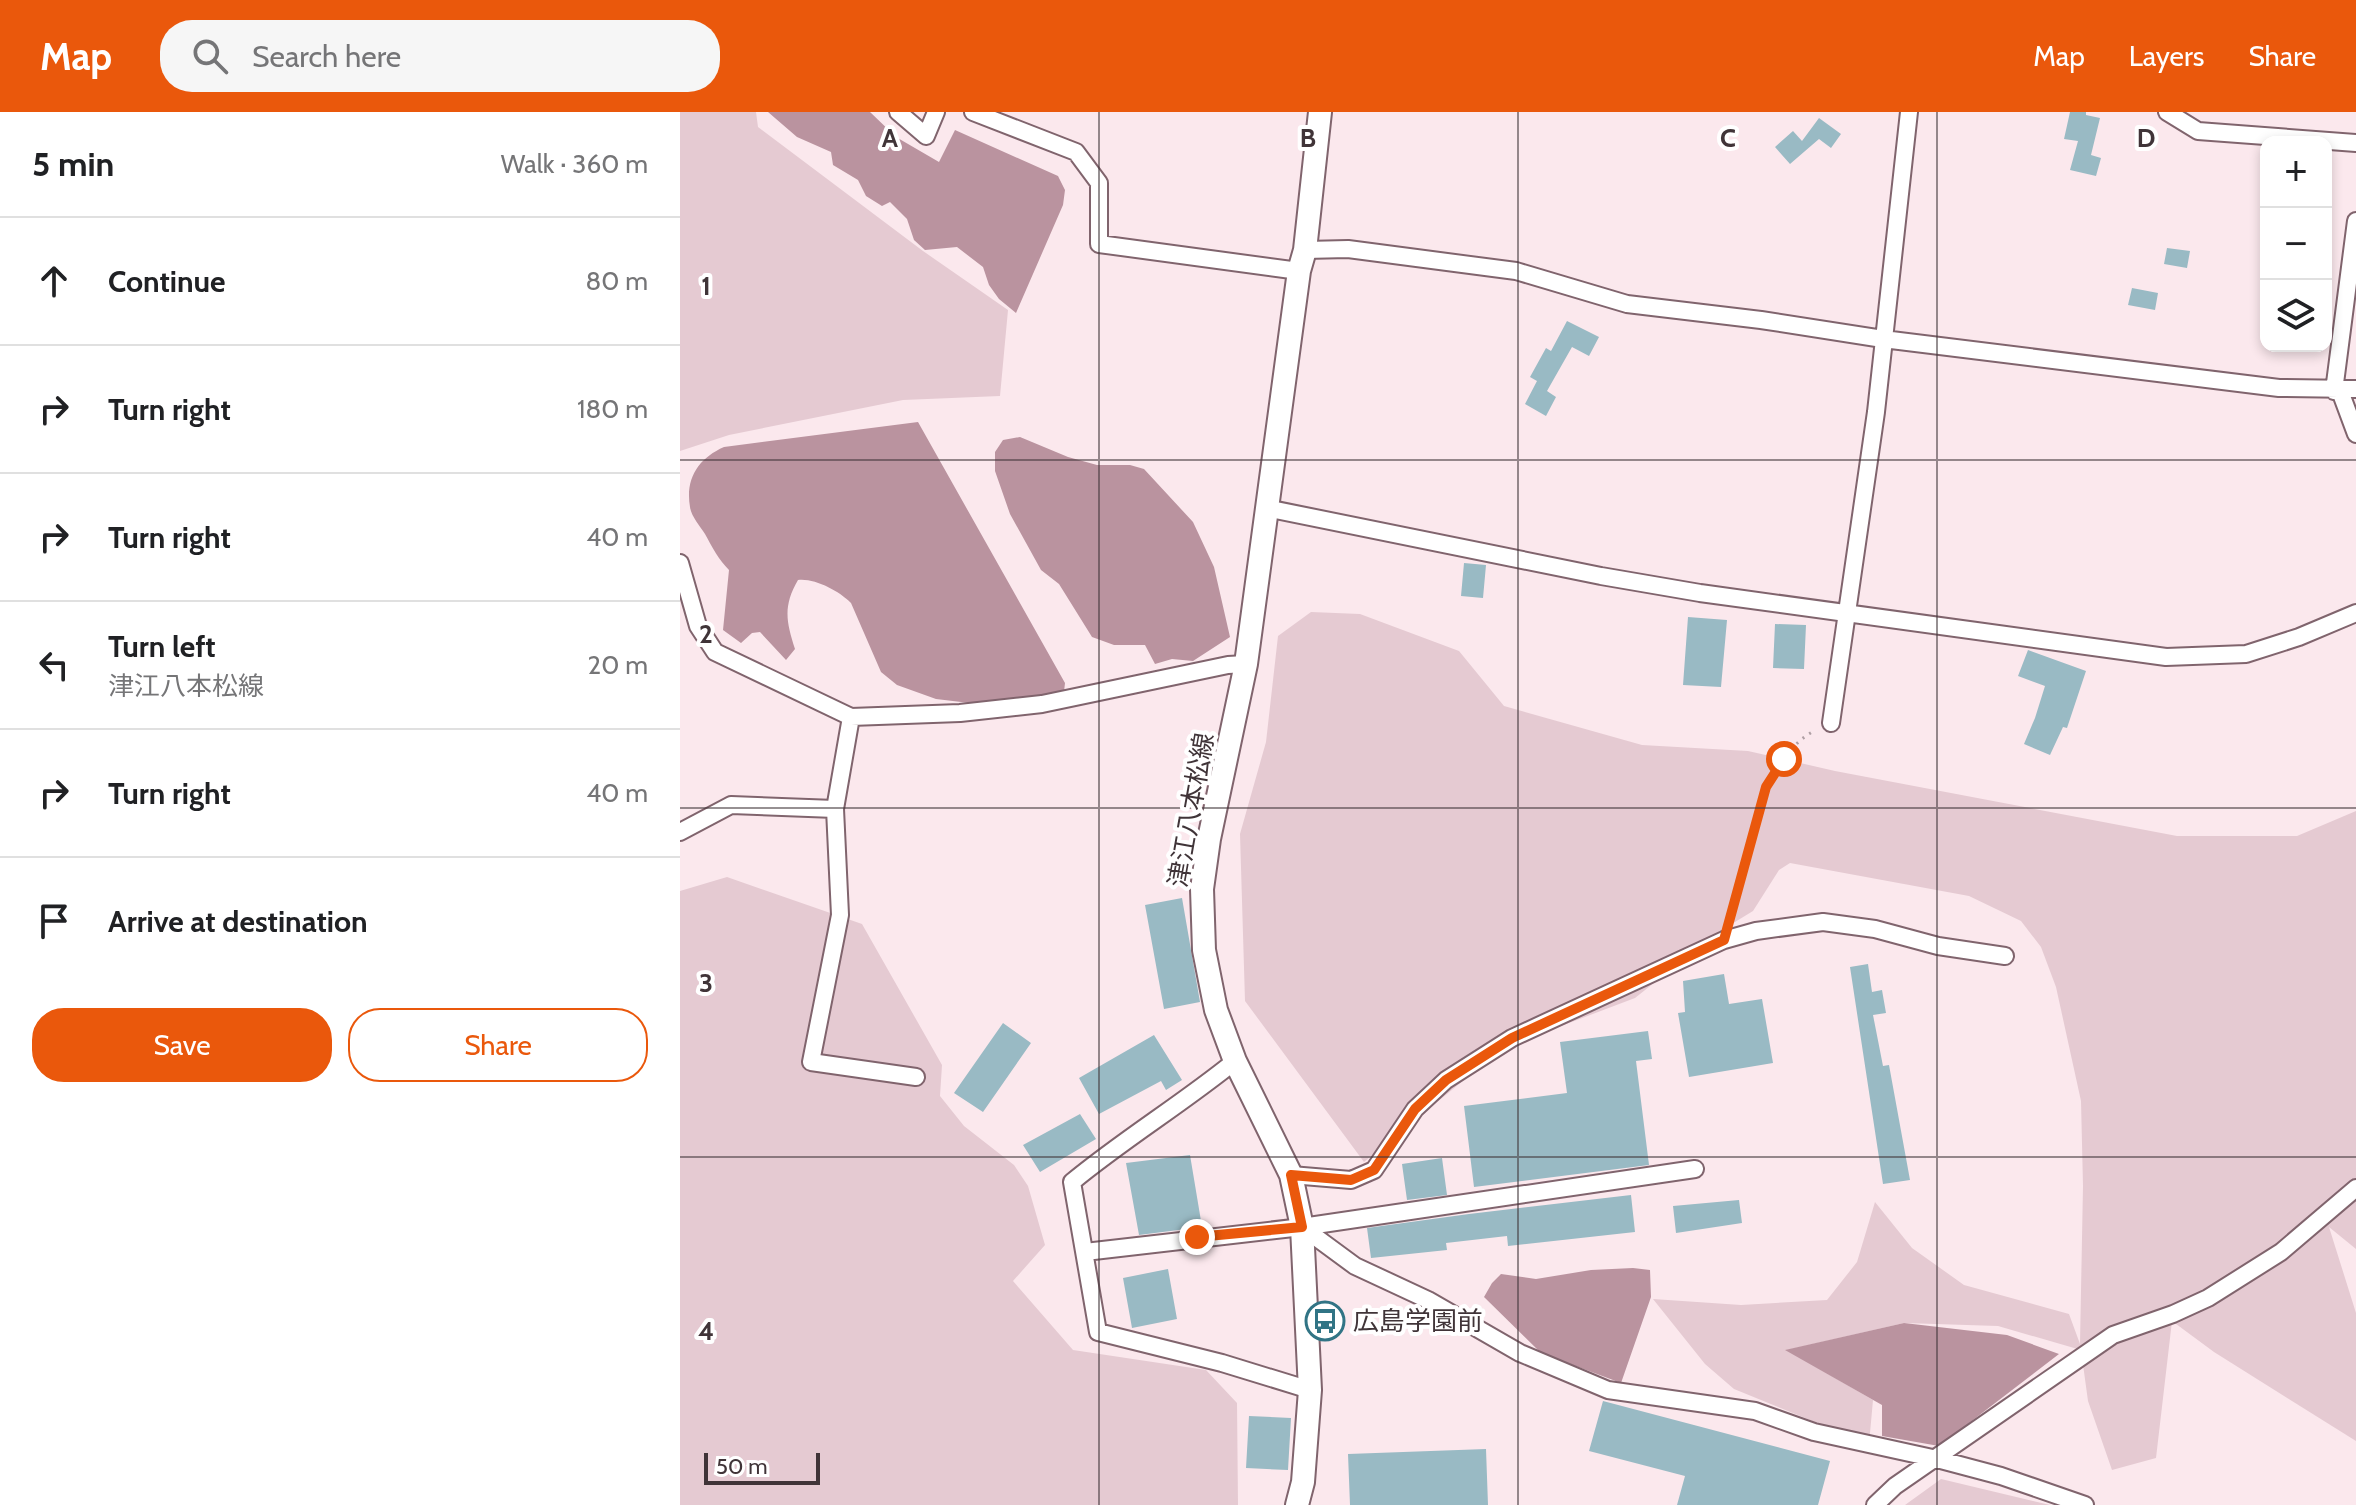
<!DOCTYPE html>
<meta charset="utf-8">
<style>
:root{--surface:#fff;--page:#f6f6f6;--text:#202124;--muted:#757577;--line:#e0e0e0;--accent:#ea580c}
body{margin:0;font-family:Cabin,"Noto Sans JP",sans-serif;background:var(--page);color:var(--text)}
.controls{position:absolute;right:24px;top:24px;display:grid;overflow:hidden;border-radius:16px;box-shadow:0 4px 12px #0003}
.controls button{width:72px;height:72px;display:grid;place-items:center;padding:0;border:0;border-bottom:2px solid var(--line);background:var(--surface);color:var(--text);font:40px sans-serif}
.scale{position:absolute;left:24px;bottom:20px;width:116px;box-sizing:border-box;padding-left:8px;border:4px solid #403438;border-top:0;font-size:22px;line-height:28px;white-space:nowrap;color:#403438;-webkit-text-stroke:6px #fff;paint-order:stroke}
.stop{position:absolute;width:24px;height:24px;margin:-18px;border:6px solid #ea580c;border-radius:50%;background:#fff}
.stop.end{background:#ea580c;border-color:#fff;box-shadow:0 2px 8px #0008}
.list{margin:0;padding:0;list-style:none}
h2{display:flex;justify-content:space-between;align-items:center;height:104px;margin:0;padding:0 32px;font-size:34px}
h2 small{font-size:26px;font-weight:400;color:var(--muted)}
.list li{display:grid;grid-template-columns:52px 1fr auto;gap:24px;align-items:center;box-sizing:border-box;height:128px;padding:0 32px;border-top:2px solid var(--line)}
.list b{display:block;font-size:30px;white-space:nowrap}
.list p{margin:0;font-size:26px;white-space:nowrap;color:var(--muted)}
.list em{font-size:26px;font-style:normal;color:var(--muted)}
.actions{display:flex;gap:16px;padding:24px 32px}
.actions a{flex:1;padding:18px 0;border:2px solid var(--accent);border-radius:32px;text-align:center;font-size:28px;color:var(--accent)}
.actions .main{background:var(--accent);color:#fff}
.icon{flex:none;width:44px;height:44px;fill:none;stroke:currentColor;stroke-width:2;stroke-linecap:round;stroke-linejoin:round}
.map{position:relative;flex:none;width:1676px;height:1393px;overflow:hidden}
header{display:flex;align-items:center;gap:48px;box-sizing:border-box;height:112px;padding:0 40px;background:var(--accent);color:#fff}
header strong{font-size:38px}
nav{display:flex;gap:44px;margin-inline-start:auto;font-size:28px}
.search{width:560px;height:72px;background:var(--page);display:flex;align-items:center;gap:20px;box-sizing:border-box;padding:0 28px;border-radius:32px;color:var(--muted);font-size:30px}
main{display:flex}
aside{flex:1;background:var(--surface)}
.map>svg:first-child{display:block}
.green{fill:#e5cad2}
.water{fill:#ba939f}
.building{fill:#99bac4}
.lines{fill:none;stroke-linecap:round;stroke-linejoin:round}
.minor-casing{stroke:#80646d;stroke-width:20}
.secondary-casing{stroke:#80646d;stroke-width:26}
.path{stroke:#af9fa4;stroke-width:3;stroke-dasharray:2 6;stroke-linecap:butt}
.minor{stroke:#fff;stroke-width:16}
.secondary{stroke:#fff;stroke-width:22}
.route{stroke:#ea580c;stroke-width:10}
.grid{fill:none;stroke:#403438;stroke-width:2;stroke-opacity:0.55}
.labels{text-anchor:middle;stroke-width:8;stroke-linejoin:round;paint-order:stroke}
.street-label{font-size:26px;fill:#403438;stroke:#fff}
.poi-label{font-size:26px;fill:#403438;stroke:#fff;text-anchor:start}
.grid-label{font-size:26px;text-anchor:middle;font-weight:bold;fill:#403438;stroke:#fff;stroke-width:8;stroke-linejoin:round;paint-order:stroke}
</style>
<header>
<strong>Map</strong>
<div class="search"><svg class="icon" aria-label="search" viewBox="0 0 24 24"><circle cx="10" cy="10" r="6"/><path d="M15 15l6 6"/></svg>Search here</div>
<nav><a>Map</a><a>Layers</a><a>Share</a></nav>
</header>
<main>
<aside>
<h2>5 min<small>Walk · 360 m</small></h2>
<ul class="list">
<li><svg class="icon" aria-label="ahead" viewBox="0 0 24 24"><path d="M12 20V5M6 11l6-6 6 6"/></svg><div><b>Continue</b></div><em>80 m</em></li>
<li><svg class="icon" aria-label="right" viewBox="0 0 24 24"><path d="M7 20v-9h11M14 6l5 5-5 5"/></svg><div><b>Turn right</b></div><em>180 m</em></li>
<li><svg class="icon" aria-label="right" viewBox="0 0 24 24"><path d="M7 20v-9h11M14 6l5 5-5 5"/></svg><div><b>Turn right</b></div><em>40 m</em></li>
<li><svg class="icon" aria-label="left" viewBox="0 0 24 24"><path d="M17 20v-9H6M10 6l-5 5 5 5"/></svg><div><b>Turn left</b><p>津江八本松線</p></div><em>20 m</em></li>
<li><svg class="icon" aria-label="right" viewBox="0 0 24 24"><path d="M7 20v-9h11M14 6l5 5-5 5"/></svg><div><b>Turn right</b></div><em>40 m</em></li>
<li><svg class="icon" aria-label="arrive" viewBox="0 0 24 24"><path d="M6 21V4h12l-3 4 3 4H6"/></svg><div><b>Arrive at destination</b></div></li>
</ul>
<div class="actions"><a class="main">Save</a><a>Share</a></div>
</aside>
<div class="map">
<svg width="1676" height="1393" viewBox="0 0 1676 1393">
<rect width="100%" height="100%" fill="#fbe8ed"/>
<path class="green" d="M0,0H76L78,15L243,139L328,198L320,284L223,288L49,323L0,339Z
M631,500L680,502L779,539L824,594L962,633L1068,639L1155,659L1497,724H1617L1676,699V1137L1649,1115L1676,1201V1329L1534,1240L1492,1209L1476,1346L1432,1358L1408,1289L1401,1238L1318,1214L1224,1211L1107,1238L1193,1288L1189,1332L1054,1277L1025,1252L973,1187L1061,1193L1147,1188L1177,1150L1195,1090L1232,1136L1284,1173L1389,1202L1400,1232L1403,1074L1401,989L1376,875L1361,835L1341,809L1289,784L1110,751L1099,758L1073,799L1037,821L955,886L823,936L684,1050L565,889L560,722L586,630L598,524Z
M47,765L182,812L262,953L260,984L284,1014L334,1053L348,1074L365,1133L333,1169L393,1238L526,1258L557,1291L558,1393H0V779Z
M1261,1367L1370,1393H1225Z"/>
<path class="water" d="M88,0H190L216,25L259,50L275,18L378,64L385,78L383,93L336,201L319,187L309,173L303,155L277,135L245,138L234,128L227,107L210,90L202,94L186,84L178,68L153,53L151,40L117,25Z
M238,310L385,571L384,580L298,592L256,587L217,573L201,560L171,491C159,479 135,466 118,468C103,494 106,509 115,537L106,548L80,520L72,521L61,531L43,518L49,458C39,448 32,435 25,422C20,414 11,404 10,395C5,366 19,346 44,335Z
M340,325L388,345L417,353H450L464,357L513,410L534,455L550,525L513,549L492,547L475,552L465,533H434L412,525L379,472L361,458L330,402L315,359V340L323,328Z
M953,1156L970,1158L971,1185L941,1271L861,1241L804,1185L812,1171L821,1162L856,1167L911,1158Z
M1224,1211L1327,1223L1379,1242L1259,1334L1202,1324V1293L1105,1238Z"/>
<path class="building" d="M1390,0H1406V3L1420,6L1411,43L1421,46L1416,64L1390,58L1398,29L1384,27Z
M1139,6L1161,22L1151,36L1139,27L1110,52L1095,35L1113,19L1122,29Z
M1487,136L1510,139L1507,156L1484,152Z
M1452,176L1478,181L1475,198L1448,193Z
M887,209L919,225L909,244L892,235L867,279L876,285L866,304L845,292L857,269L850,265L866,236L871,239Z
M784,451L806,453L803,486L781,484Z
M1008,505L1047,508L1041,575L1003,573Z
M1095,512L1126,513L1124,557L1093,556Z
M1348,538L1406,559L1387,616L1383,615L1370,643L1344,632L1355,606L1365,574L1338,564Z
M502,786L520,890L484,897L465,793Z
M1188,852L1192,880L1202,878L1206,901L1193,903L1203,954L1209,953L1230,1068L1203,1072L1170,855Z
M1044,862L1049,892L1082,887L1093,951L1009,965L998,901L1005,900L1003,869Z
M323,911L351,931L303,1000L274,981Z
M968,919L972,947L956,949L969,1053L794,1075L784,994L887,981L880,930Z
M474,923L502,968L486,978L481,969L419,1002L399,966Z
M400,1002L416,1027L360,1060L343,1033Z
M510,1043L522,1115L459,1123L446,1051Z
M762,1046L767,1083L727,1088L722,1052Z
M951,1083L955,1120L828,1134L827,1124L766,1131L767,1138L691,1146L687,1116L789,1102Z
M1059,1088L1062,1111L996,1121L993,1094Z
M488,1157L497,1207L452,1216L443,1166Z
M923,1289L1150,1349L1138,1393H997L1005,1364L909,1339Z
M569,1304L611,1306L608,1358L566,1356Z
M806,1337L808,1393H670L668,1342Z"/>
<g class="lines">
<defs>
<path id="minor" d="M218,0L246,24L256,0
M293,0L396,40L419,71V132L619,159
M1487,0L1518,19L1676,31
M625,138L668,137L836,159L947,192L1081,208L1203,227L1599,276L1676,277
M1654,279L1676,109
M1660,279L1676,322
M586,396L921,464L1020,481L1486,545L1566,542L1619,525L1676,501
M0,451L18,514L35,540L171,605L280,601L362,592L548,553L566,552
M171,605L155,697L160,803L131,950L236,965
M1151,611L1196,300L1229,0
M0,720L51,693L155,697
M555,949C502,992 444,1027 392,1070L418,1220L542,1251L630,1278
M611,1063L671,1068L694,1058L735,997L766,968L832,926L1044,828L1076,819L1143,810L1195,817L1258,834L1325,844
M622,1115L675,1154L748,1188L840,1241L928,1278L1075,1299L1134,1320L1257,1347L1321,1364L1405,1393
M405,1140L622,1115L1015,1057
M1195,1393L1215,1374L1433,1223L1493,1202L1528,1186L1601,1140L1676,1076"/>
<path id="secondary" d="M617,1393L623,1370L630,1278L622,1115L611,1063L555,949L536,898L524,838L522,777L529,727L566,552L619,159L625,138L640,0"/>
</defs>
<use href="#minor" class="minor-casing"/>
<use href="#secondary" class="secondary-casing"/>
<path class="path" d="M1049,809C1065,751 1078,647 1136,618"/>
<use href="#minor" class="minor"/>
<use href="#secondary" class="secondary"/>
</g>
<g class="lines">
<path class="route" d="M517,1125L622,1115L611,1063L671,1068L694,1058L735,997L766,968L832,926L1044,828L1086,675L1104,647"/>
</g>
<path class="grid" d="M419,0V1393M838,0V1393M1257,0V1393M0,348H1676M0,696H1676M0,1045H1676"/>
<defs>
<symbol id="bus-ring" viewBox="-11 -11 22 22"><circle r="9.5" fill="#fff" stroke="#317485" stroke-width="1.5"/><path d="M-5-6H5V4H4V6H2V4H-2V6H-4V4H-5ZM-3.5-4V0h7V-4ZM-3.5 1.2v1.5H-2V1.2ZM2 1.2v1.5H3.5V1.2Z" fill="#317485"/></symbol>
</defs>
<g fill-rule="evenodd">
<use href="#bus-ring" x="623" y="1187" width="44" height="44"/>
</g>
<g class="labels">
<g class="street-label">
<text transform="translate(511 698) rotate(-80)" y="9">津江八本松線</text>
</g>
<g class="poi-label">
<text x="673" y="1218">広島学園前</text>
</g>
</g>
<g class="grid-label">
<text x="210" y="35">A</text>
<text x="628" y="35">B</text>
<text x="1048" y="35">C</text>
<text x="1466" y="35">D</text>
<text x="26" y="183">1</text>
<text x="26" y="531">2</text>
<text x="26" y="880">3</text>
<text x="26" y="1228">4</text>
</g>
</svg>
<div class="controls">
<button>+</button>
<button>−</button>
<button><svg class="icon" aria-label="layers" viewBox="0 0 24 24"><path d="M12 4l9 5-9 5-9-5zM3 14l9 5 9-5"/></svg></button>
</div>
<div class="scale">50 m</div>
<div class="stop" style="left:1104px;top:647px"></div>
<div class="stop end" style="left:517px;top:1125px"></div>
</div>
</main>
